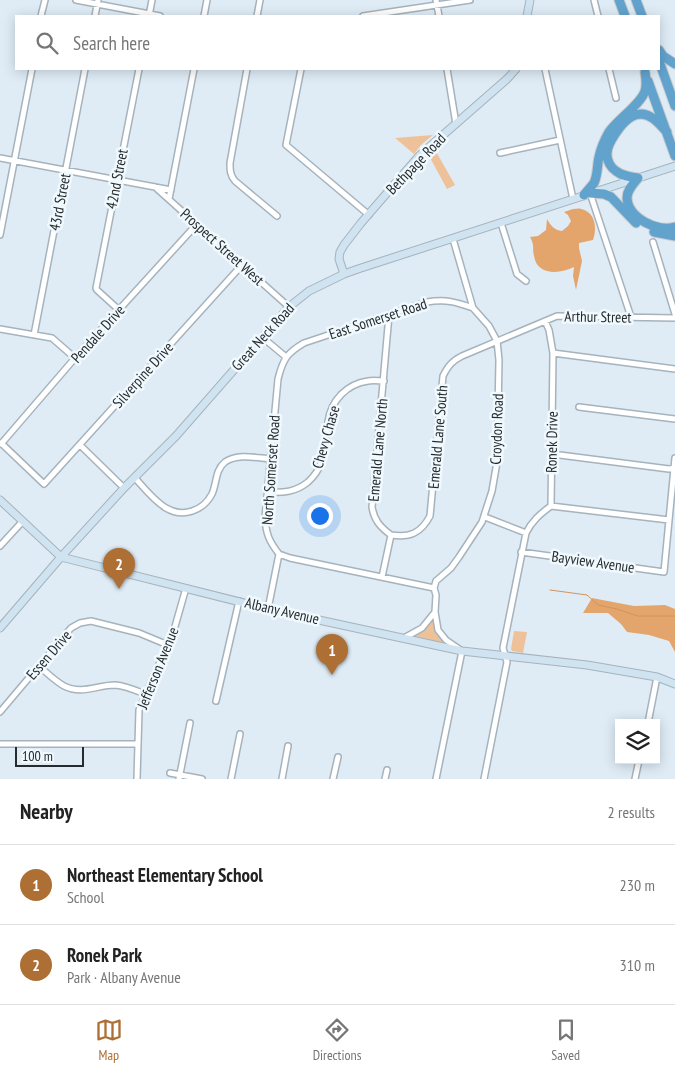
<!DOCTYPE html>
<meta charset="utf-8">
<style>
:root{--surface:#fff;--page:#f2f2f2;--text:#222;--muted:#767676;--line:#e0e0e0;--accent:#ad6f34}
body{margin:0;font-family:"PT Sans Narrow",sans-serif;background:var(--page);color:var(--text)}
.controls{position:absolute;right:15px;bottom:15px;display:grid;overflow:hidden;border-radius:0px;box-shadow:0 2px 12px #0003}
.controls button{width:45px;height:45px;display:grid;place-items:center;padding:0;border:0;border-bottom:1px solid var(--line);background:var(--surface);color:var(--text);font:25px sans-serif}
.scale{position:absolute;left:15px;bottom:12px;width:69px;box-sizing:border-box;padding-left:5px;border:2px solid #262b2e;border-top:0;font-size:14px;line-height:18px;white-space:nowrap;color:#262b2e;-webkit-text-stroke:4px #f0f9fe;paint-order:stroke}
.you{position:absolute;left:319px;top:515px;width:18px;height:18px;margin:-12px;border:4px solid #fff;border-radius:50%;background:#1a73e8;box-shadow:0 0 0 8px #1a73e833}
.badge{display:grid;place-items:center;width:32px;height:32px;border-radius:50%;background:var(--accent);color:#fff;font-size:16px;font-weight:700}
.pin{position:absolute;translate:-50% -41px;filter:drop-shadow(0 1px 2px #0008)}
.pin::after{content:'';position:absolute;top:26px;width:18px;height:15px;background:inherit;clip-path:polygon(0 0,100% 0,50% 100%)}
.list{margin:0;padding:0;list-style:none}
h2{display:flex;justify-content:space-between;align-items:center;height:65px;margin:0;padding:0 20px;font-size:21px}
h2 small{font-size:16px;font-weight:400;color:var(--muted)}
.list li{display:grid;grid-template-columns:32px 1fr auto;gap:15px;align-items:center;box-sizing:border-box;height:80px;padding:0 20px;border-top:1px solid var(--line)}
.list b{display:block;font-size:19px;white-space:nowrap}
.list p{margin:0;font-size:16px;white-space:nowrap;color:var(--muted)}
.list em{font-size:16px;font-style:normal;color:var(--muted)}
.icon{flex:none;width:28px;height:28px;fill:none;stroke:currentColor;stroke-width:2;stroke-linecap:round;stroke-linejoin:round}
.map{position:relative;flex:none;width:675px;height:779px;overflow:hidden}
.search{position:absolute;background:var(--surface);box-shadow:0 2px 12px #0003;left:15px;right:15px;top:15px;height:55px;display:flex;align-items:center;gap:12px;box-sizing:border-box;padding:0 18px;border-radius:0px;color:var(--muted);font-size:19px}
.sheet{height:225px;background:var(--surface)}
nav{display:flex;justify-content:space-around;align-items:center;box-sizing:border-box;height:70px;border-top:1px solid var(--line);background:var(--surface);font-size:14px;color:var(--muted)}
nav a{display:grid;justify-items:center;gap:2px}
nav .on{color:var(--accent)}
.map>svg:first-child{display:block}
.green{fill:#efc199}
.forest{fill:#e4a56d}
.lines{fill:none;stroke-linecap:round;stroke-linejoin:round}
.stream{stroke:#d1945c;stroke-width:1}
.street-casing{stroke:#a6b3bc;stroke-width:8}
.secondary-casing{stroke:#a6b3bc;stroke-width:9}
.highway-casing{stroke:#cbcccd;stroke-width:11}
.street{stroke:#fff;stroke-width:5}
.secondary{stroke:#d0e3f0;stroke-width:7}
.highway{stroke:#62a3ce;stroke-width:9}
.labels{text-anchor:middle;stroke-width:5;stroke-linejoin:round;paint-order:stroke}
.street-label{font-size:15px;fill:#262b2e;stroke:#f0f9fe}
</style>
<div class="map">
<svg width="675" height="779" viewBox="0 0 675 779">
<rect width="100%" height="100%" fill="#dfecf6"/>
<path class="green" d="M433,135L421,145L414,154L395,138Z
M434,148L455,185L447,189L428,154Z
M433,619C436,629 438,636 446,644L415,636L425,629Z
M514,631L527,632L523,653L512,651L511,649Z"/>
<path class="forest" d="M573,209C576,209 579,208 581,209C596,212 597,229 593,240L579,243V248L582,261L576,290L573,276L574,267C560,274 537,276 534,256C532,248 535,246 530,237L538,236L546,230L547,219C551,226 554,230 562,231L568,226L571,221L568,215L564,212Z
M592,598L634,606L665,605L675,609V652L669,641L649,635L627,632L621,624L608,613H583Z"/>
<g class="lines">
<path class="stream" d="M550,590L587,595L598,605L617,609L638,616H675"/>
<defs>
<path id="street" d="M76,0L160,16
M436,0L439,16
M594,0L598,16
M41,16L45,0
M95,16L98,0
M149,16L152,0
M204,16L207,0
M257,16L260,0
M363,16L470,0
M247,69L230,163C230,170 230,175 235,181L277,216
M301,69L286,145L369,215
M447,69L456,124
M545,69L573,199
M609,69L616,98
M500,153L560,140
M0,158L171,190
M155,187L289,307
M590,193L631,317
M169,199L194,69
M501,223L517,274L526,281
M0,235L32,69
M653,242L675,314
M96,288L139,69
M97,290L119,310
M0,329L52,338L75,358
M34,335L85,69
M262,337L286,357
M553,353L675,369
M579,407L675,419
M1,443L44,484L242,265
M1,444L75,358L197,224
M80,445L124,488
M552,454L669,469L675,468
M135,478C144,488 154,501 166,508C183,518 203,511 212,494C217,483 215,470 225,462C238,453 257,458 271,459
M268,492C283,493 296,492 308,482C327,465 324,445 328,422C331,400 347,384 368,381C373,380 379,381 384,381
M551,506L669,520
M485,517L526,533
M391,535C410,538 421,533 430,516L443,376C448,366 452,361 462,356L557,316L675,318
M0,546L22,522
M521,552L664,572L675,458
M279,554L290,558L434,588
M382,577L391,535C380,527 374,520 372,507L389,315
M268,609L279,554C269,541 266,534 265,518L278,379C283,359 287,353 304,343L427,302C446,299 456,302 473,308
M404,638L422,628L435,612
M39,666C47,673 55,681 64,686C82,695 97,685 115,685C126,686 135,690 145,694
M216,701L239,601
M0,712L71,628L80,623L91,621L139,633L168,645
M648,723L657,677
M0,744H137
M170,773L202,779
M137,779L139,710L174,630L186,588
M179,779L190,723
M231,779L240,734
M282,779L288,746
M333,779L338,757
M385,779L387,770
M436,779L462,651L446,640L438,630L435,612L436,595L434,588L436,581L451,568L459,557L482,522L492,491L497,462L499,360L497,341L489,326L473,308L453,239
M484,779L507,662L503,648L526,533C532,521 540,514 551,506L553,353L549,330L545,321
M635,779L639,760"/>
<path id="secondary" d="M527,16L530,0
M344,274L339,259L340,252L344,245L361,223L419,156L507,79L516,69
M0,500L61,557L268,609L462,651L587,665L657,677L675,684
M0,628L61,557L124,488L176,436L289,307L309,291L344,274L358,269L675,166"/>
<path id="highway" d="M619,0L625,16
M636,0L642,16
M659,50L663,56L675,64
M659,61L675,106
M648,81L675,156
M667,132C660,125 653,115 642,114C639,114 634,115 631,117C622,122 606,144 607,155C607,161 611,168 616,171C622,176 630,177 638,178C633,184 627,190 627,198C628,218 658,233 675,227
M590,193L604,194L611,197L636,223
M584,195C587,191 591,187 594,183C598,175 597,165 599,157C601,148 605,139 609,132C618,119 641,104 645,91C647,85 646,78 645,72
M654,232L675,236"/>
</defs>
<use href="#street" class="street-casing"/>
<use href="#secondary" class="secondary-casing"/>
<use href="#highway" class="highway-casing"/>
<use href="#street" class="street"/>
<use href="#secondary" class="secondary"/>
<use href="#highway" class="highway"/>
</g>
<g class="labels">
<g class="street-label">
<text transform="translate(416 164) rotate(-46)" y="5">Bethpage Road</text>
<text transform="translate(117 179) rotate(-79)" y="5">42nd Street</text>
<text transform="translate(60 202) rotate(-79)" y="5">43rd Street</text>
<text transform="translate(222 247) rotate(42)" y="5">Prospect Street West</text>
<text transform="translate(598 317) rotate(1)" y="5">Arthur Street</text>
<text transform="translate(378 319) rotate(-18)" y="5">East Somerset Road</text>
<text transform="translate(98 334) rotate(-48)" y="5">Pendale Drive</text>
<text transform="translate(263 337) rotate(-48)" y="5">Great Neck Road</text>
<text transform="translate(143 375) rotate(-48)" y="5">Silverpine Drive</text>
<text transform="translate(497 429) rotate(-88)" y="5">Croydon Road</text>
<text transform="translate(326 437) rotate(-74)" y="5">Chevy Chase</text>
<text transform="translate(438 437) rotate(-85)" y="5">Emerald Lane South</text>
<text transform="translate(552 442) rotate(-89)" y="5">Ronek Drive</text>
<text transform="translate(378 450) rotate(-85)" y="5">Emerald Lane North</text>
<text transform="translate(271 470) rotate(-86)" y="5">North Somerset Road</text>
<text transform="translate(593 562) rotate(8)" y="5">Bayview Avenue</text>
<text transform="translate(282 611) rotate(13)" y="5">Albany Avenue</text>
<text transform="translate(49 655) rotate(-49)" y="5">Essen Drive</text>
<text transform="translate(158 668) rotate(-68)" y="5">Jefferson Avenue</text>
</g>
</g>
</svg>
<div class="controls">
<button><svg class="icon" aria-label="layers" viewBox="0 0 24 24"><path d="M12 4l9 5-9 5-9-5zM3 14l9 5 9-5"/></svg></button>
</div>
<div class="scale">100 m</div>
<div class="you"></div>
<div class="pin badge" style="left:332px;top:675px">1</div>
<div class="pin badge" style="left:119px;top:589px">2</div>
<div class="search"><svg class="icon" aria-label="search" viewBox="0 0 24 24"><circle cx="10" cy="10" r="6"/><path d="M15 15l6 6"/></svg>Search here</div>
</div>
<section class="sheet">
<h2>Nearby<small>2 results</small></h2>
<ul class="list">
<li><span class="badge">1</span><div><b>Northeast Elementary School</b><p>School</p></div><em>230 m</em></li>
<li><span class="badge">2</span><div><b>Ronek Park</b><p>Park · Albany Avenue</p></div><em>310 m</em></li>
</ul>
</section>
<nav>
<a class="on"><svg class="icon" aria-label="map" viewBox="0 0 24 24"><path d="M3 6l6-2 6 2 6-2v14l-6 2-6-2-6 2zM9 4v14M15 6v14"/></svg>Map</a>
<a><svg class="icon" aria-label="directions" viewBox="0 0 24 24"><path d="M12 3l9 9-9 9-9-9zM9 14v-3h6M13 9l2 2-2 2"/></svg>Directions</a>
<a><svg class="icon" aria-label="saved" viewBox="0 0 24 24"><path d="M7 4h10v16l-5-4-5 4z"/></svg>Saved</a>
</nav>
